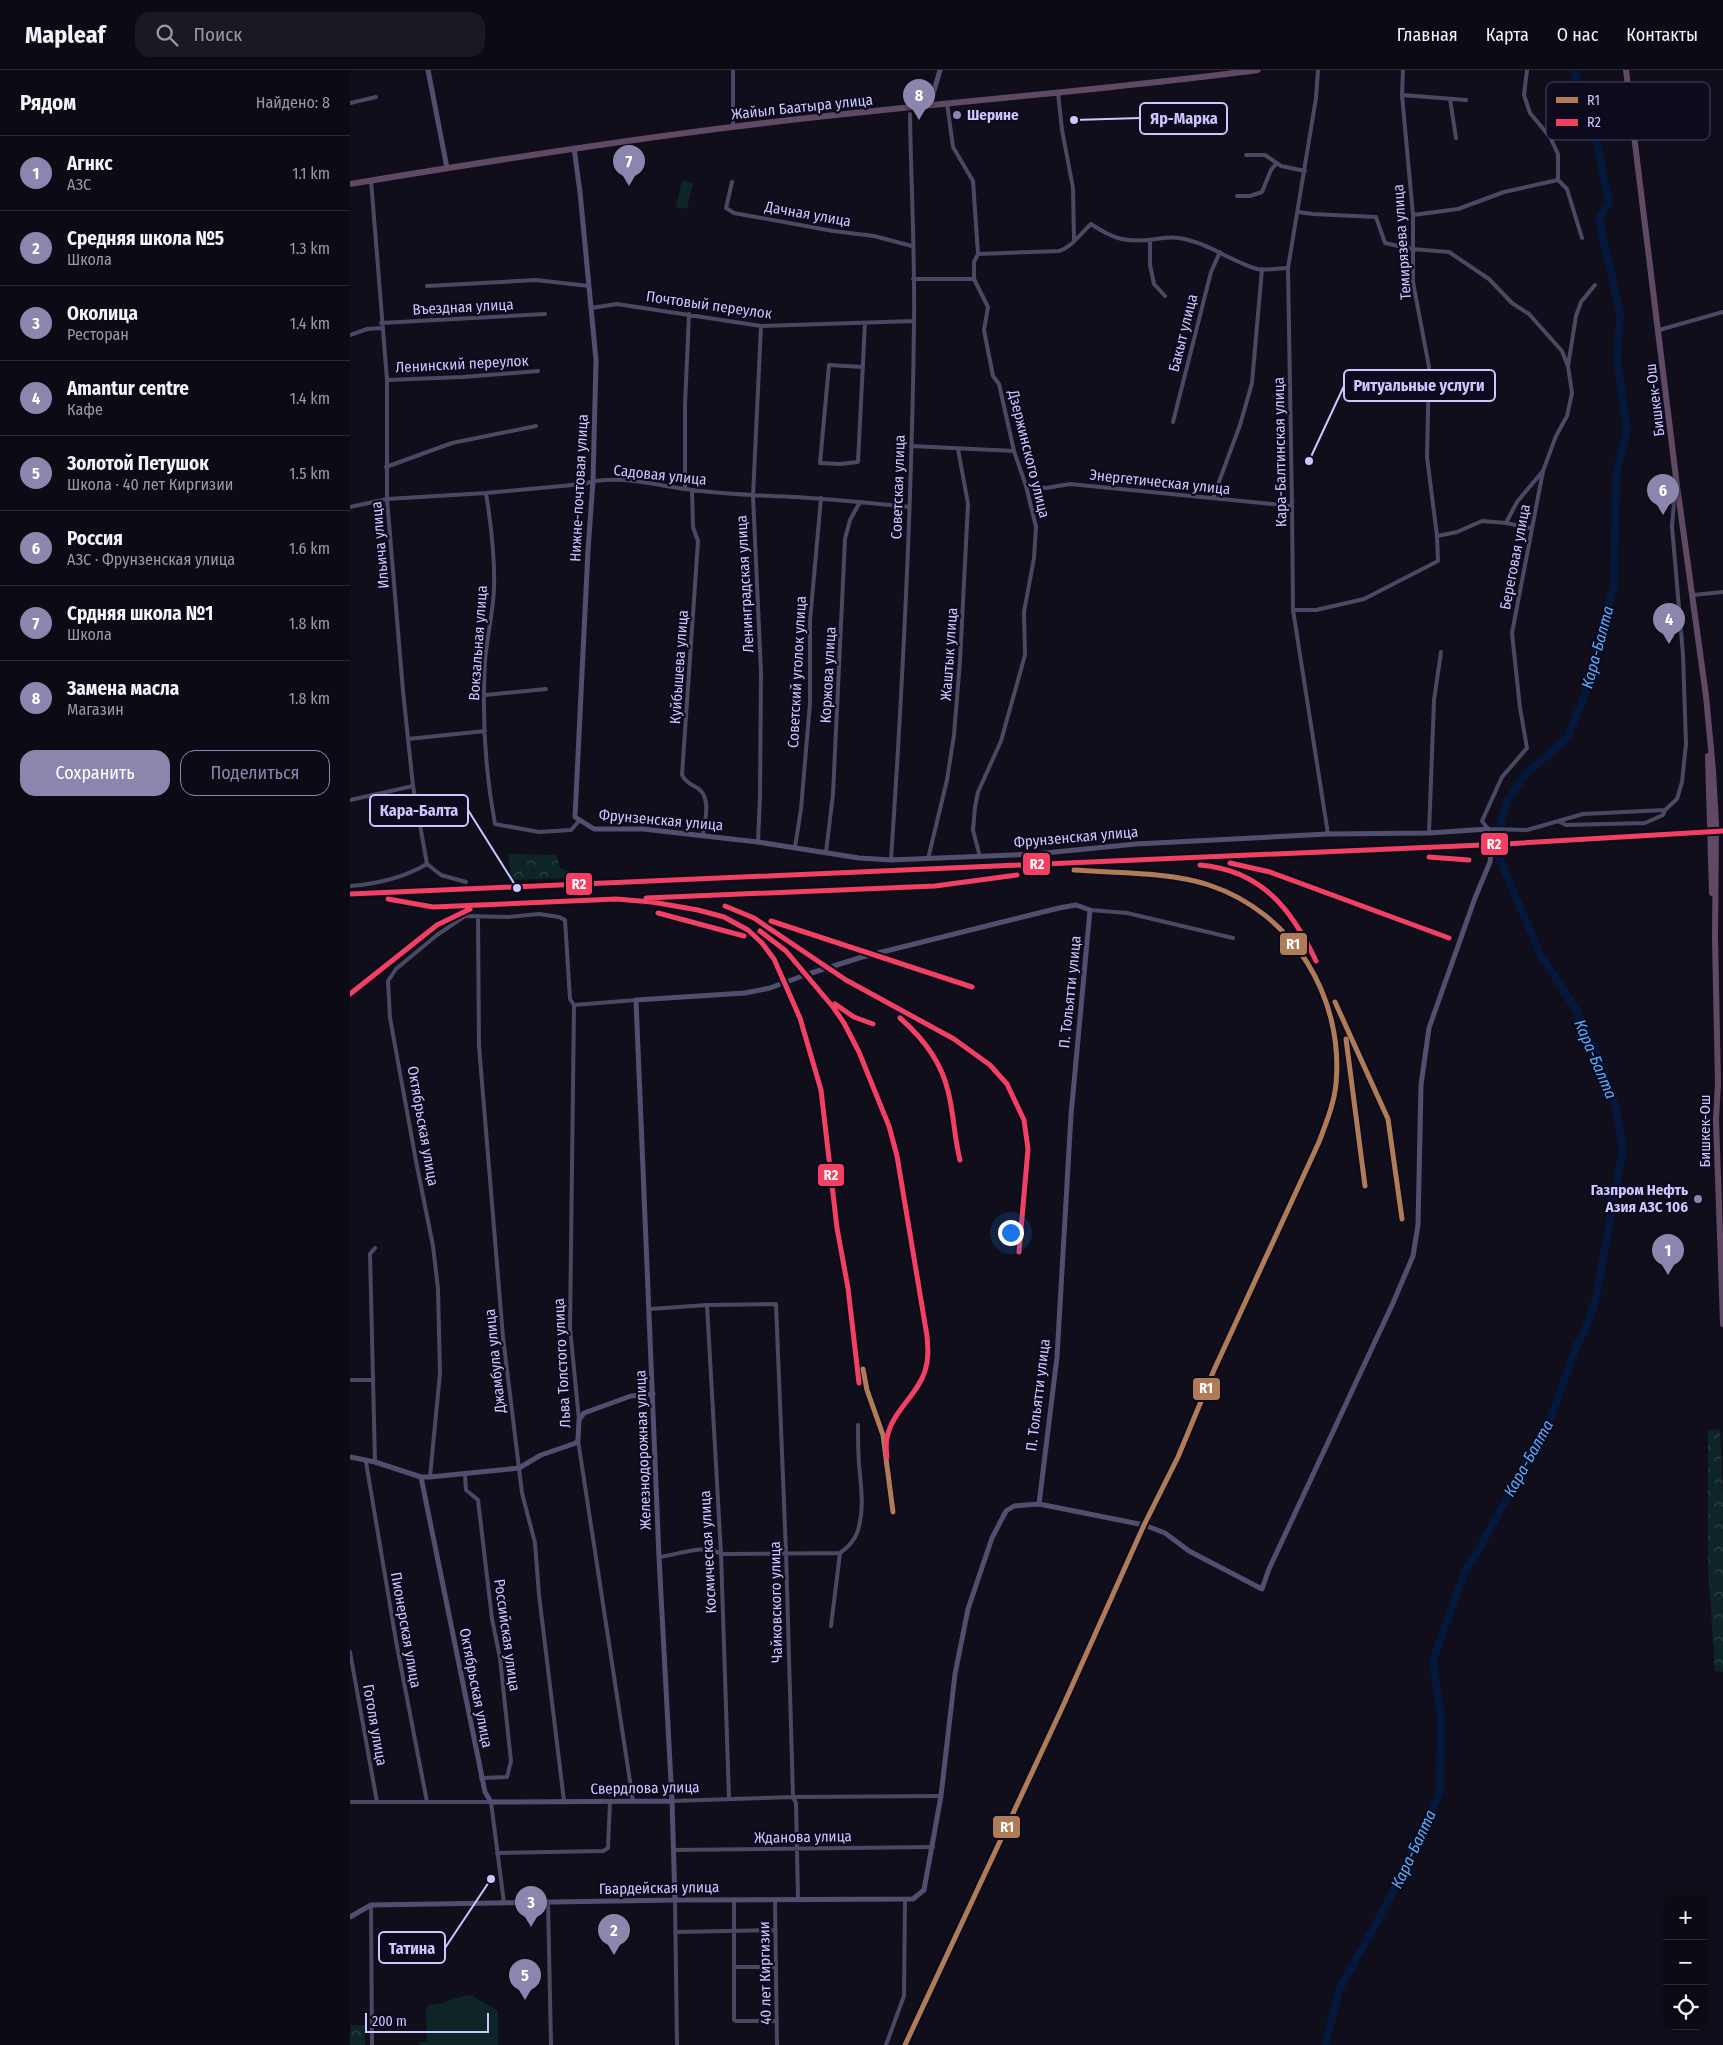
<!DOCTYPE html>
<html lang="ru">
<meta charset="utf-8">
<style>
:root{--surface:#0c0a14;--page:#1a1822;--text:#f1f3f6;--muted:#9a9aa0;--line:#2c2b34;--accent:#8c86af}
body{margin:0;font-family:"Fira Sans Condensed",sans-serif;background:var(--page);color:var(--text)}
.controls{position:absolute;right:15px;bottom:15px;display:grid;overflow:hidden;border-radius:10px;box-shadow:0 2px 12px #0003}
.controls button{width:45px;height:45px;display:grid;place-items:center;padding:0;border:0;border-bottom:1px solid var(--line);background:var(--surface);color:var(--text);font:25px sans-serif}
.scale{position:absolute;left:15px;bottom:12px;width:124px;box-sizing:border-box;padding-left:5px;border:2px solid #cec7ff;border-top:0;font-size:14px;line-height:18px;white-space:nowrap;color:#cec7ff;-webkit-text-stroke:4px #0d0a1e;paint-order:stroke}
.you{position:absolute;left:660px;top:1162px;width:18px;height:18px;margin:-12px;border:4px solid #fff;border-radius:50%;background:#1a73e8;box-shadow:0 0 0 8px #1a73e833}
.badge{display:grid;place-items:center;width:32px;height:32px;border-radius:50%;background:var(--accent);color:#fff;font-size:16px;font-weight:700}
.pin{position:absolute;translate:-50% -41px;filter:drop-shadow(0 1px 2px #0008)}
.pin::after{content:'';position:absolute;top:26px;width:18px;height:15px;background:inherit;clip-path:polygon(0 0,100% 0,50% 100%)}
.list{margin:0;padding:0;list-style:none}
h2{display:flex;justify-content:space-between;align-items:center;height:65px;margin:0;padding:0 20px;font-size:21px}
h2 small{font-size:16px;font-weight:400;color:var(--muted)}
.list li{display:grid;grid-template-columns:32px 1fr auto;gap:15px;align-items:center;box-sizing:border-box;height:75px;padding:0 20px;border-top:1px solid var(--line)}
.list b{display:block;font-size:19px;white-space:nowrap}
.list p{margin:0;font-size:16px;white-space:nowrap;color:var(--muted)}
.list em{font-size:16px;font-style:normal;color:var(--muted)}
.actions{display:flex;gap:10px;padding:15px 20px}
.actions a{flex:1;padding:11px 0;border:1px solid var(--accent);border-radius:15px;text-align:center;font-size:18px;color:var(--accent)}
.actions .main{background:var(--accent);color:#fff}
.icon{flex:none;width:28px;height:28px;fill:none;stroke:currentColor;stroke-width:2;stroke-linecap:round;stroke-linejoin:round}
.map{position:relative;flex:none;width:1373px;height:1975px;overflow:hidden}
header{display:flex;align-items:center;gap:30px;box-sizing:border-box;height:70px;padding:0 25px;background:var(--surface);border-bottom:1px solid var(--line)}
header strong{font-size:24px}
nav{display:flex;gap:28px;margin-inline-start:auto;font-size:18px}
.search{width:350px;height:45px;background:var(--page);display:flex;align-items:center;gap:12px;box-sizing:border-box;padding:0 18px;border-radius:15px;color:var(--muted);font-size:19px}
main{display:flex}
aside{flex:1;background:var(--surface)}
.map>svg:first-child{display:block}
.forest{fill:url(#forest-crowns)}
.garden{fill:#0d2526}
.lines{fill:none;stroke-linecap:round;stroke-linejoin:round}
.river{stroke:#05173a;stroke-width:8}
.street{stroke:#4a4964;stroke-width:4}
.secondary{stroke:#514f6f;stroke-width:5}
.highway{stroke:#604964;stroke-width:6}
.rail-1-casing{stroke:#0d0a1e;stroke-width:9}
.rail-2-casing{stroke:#0d0a1e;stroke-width:9}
.rail-1{stroke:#b07c57;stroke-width:5}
.rail-2{stroke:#f24062;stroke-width:5}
.poi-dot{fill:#8c86af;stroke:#0d0a1e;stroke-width:2}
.labels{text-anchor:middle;stroke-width:4.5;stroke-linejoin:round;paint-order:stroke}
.street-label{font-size:15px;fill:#cec7ff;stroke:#0d0a1e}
.poi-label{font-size:15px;font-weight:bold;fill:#cec7ff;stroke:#0d0a1e;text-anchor:start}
.water-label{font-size:16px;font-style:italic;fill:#55aeff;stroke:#0d0a1e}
.key{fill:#0d0a1e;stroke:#474362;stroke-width:1}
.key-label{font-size:14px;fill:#cec7ff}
.leader{fill:none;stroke:#cec7ff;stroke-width:2}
.callout-dot{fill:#cec7ff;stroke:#0d0a1e;stroke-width:2}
.callout{fill:#0d0a1e;stroke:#cec7ff;stroke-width:2}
.callout-label{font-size:16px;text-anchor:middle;font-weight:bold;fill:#cec7ff}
.line-badge{stroke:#0d0a1e;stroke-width:2}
.badge-label{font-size:14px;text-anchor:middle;font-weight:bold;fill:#fff}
</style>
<header>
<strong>Mapleaf</strong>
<div class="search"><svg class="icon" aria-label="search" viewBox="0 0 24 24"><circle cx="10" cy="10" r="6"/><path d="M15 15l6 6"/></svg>Поиск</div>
<nav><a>Главная</a><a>Карта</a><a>О нас</a><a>Контакты</a></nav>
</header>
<main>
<aside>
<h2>Рядом<small>Найдено: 8</small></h2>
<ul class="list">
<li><span class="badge">1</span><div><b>Агнкс</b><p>АЗС</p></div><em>1.1 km</em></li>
<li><span class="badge">2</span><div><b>Средняя школа №5</b><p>Школа</p></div><em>1.3 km</em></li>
<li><span class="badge">3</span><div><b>Околица</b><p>Ресторан</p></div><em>1.4 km</em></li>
<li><span class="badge">4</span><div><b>Amantur centre</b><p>Кафе</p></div><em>1.4 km</em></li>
<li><span class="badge">5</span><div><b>Золотой Петушок</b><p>Школа · 40 лет Киргизии</p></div><em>1.5 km</em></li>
<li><span class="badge">6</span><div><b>Россия</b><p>АЗС · Фрунзенская улица</p></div><em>1.6 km</em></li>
<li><span class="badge">7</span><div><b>Срдняя школа №1</b><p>Школа</p></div><em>1.8 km</em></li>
<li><span class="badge">8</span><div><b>Замена масла</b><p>Магазин</p></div><em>1.8 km</em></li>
</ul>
<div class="actions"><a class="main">Сохранить</a><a>Поделиться</a></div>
</aside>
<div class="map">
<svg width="1373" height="1975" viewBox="0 0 1373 1975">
<defs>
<pattern id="forest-crowns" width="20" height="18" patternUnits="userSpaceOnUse" patternTransform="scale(1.25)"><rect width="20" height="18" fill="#0d2526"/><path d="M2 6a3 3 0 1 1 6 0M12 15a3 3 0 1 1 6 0" fill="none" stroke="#2f4347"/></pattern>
</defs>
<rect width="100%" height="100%" fill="#100e1a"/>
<path class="forest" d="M159,784L207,785L210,798L220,802V808L161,810Z
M1370,1359L1373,1428V1602L1365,1601L1358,1494V1360Z
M0,1955H15V1975H0Z"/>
<path class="garden" d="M332,110L343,113L337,139L326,137Z
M121,1925L148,1941V1975H69V1972H77L76,1938L79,1935C94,1935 106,1926 121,1925Z"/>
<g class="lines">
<path class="river" d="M975,1975L989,1920L1039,1830L1090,1722L1091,1648L1083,1590L1115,1501L1129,1479L1200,1350L1226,1277L1234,1262L1245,1232L1273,1080L1265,1034L1249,988L1226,940L1190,884L1148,785L1151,751L1158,730L1175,705L1217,668L1234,627L1264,515L1266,403L1277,360L1267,291L1270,244L1249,149L1259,131L1245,64L1232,32L1224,0"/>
<path class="street" d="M383,0V57
M968,0L966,28L938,198L942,436L943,540L978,764
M1177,0L1174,25L1180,43L1200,67L1208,84V110L1217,119L1232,168
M708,23L712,60L723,118L724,170
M1052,25L1116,30
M1100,29L1106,68
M0,33L26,27
M597,33L603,77L623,111L628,184
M896,85H915L931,96L955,101
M21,110L37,310V429L53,621L63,716L77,794L91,805L116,812
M382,112L376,138L384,143L483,161L524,166L562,176
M887,126H900L912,122L921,100L926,94
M948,142L963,144L1026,147L1035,173L1062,179L1099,182L1139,209L1162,233L1179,244L1212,281L1217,294
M1063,145L1108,139L1154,122L1208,110
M800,170V195L804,214L815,226
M563,209H624
M1245,215L1231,232L1226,246L1218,296L1222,323L1217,346L1206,366L1193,401L1162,563L1170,638L1177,678L1152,707L1132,751L1138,759L1177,760L1233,744L1315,740
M77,216L186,210L239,216
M241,238L267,234L411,256L564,251
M31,253L195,244
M1309,260L1373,242
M0,265L17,259L31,258
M513,297L479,295L470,393L490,394L508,392L515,253
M37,310L113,307L188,301
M823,352L861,202L870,182
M561,376L664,381
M36,397L102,373L186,356
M676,416L696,418L720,414L942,436
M335,419V335L339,244
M342,420L343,457L348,471L332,705C338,716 344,714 351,721C361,732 354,753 353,766
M136,423C141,454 145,488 144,519C143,543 137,567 135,591C132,645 135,701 145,754L189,762L221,760L229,751
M863,428L890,355L902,313L912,199
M0,437L37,429L136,423L233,414C267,403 308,416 342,420C386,426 429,425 472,429C501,431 530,434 559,437
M1156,453L1167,432L1192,402
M1087,466L1107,462L1132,451L1156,453L1181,458
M1343,525L1373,522
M943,540H966L1014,529L1088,491L1087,466L1077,387L1079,297L1063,212V145L1052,25L1053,0
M135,625L196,619
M58,669L135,661
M0,730L63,716
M1208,751L1216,755L1295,753L1313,745L1315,740L1327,729L1332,712L1336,674L1333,585L1322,456L1325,420
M1079,763L1084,630L1091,582
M408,772L410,726L411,602L403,426L411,256
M445,777L451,739L460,633V551L471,428
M476,782L483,724L495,469L500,450L510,432
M630,787L623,760L625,737L628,722L651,671L675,585L674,542L684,488L686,457L676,416L664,381L649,314L643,306L634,260L638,237L624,209V192L628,184L709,181C722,177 731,163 741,154C762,168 773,172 798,170C809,169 818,166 829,168C857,172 882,192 907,199C916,201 929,198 938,198
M578,789L597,710L604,665L610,591L618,434L608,379
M541,790C553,611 562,432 564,253C565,183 561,114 560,44
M0,816C27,814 53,808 77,794
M740,840L777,843L883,868
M128,846L129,976L153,1267L172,1423L185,1473L189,1525L214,1731
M224,935L286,930
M357,1235L371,1484L379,1729
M300,1239L357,1235L426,1234L436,1482L443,1727L446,1733L448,1829
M0,1310H23
M228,1370L283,1731
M16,1392L46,1571L77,1732
M25,1392L20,1184L25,1178
M115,1404L116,1420L128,1430L142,1549L150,1588L161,1691L157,1707L131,1708
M80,1407L90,1303L88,1219L83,1176L66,1091L40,948L38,911L46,899L87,865L115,846L158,847L189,844L209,847L215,850L220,929L224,935L220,1258L229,1350
M309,1487C328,1485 354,1473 371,1484L490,1483
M481,1556L490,1483C497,1478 504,1471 507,1463C515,1441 511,1417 509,1394C508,1381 508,1368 508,1355
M0,1582L27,1732
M322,1731L443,1727L591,1726
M0,1732H141L154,1833
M323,1780L583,1777
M147,1783L253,1781L258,1778L260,1732
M325,1830L327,1975
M384,1830V1950L386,1951H427
M425,1830L427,1975
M198,1832L201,1975
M21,1835L22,1975
M325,1862L426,1860
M385,1897H426
M536,1975L554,1926L555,1829"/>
<path class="secondary" d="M78,0L97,98
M580,35L590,0
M224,78L230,122L246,290L243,411L238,480L225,747L244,759H293L408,772L509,788L541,790L685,784L786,774L978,764L1079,763L1138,759L1143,768L1140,792L1125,828L1079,958L1071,1015L1068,1155L1063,1186L1043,1233L919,1499L912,1519L839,1481L815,1463L794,1455L689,1434
M0,1387L25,1392L71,1407H80L169,1398L191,1385L226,1373L228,1370L229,1350L234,1343L281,1326L303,1324
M71,1407L135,1722L141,1732L322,1731
M0,1847L21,1835L325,1830L563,1829L574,1820L591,1726L605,1604L618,1539L642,1468L656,1441L664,1436L689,1434L707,1287L721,1045L740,840L726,835L709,838L512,887L455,905L420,918L395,923L286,930L309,1487L322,1731L325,1830"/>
<path class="highway" d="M1276,0L1326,408L1356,626L1363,700L1366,755L1365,868L1368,1013L1366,1049L1373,1254
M0,114C127,93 254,73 382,57C557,35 733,23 908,0
M1358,686L1362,823"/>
<defs>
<path id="rail-1" d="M985,932L1038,1049L1052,1149
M996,969L1015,1116
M513,1299L517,1320L533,1365L543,1442
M555,1975L713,1636L794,1455L828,1387L864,1300L969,1072C976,1053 984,1034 986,1014C994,927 943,843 859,815C820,802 766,803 724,800"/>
<path id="rail-2" d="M1079,787L1119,790
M880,793L920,802L1099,868
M850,795C911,800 942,839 966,891
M0,824L1155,774L1373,761
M296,828L585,816L667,805
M38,829L83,837L266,829L302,832L348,840L374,847L398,860L412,873L424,889L450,948L471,1020L487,1158L498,1218L509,1313
M375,836L404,848L496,910L604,969L640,995L657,1014L674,1050L678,1079L669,1182
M308,843L394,866
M421,851L622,917
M410,861L436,881L483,937L494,953L509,982L530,1034L539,1056L547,1086L577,1266C578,1278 579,1289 575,1301C568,1324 544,1340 538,1364C535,1372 536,1380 537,1387
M0,924L87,855L120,839
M485,934L504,947L523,954
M550,948C573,968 591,991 598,1021C604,1044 604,1067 610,1090"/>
</defs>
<use href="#rail-1" class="rail-1-casing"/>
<use href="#rail-2" class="rail-2-casing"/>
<use href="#rail-1" class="rail-1"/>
<use href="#rail-2" class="rail-2"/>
</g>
<g class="poi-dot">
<circle cx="607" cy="45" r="5"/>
<circle cx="1348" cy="1129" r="5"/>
</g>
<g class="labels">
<g class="street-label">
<text transform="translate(452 37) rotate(-6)" y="5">Жайыл Баатыра улица</text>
<text transform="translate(458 144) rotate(10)" y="5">Дачная улица</text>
<text transform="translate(1052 172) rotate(-94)" y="5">Темирязева улица</text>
<text transform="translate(359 235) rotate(8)" y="5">Почтовый переулок</text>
<text transform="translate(113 237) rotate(-3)" y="5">Въездная улица</text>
<text transform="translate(833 263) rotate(-76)" y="5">Бакыт улица</text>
<text transform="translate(112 294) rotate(-3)" y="5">Ленинский переулок</text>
<text transform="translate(1305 330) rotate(-97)" y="5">Бишкек-Ош</text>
<text transform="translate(930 382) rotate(-91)" y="5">Кара-Балтинская улица</text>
<text transform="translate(679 384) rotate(76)" y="5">Дзержинского улица</text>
<text transform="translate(310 405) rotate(6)" y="5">Садовая улица</text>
<text transform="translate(810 412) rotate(6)" y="5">Энергетическая улица</text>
<text transform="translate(548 417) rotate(-88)" y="5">Советская улица</text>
<text transform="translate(229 418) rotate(-87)" y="5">Нижне-почтовая улица</text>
<text transform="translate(30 475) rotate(-95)" y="5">Ильича улица</text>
<text transform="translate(1165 487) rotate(-79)" y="5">Береговая улица</text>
<text transform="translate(395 514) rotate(-93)" y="5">Ленинградская улица</text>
<text transform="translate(128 573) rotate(-86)" y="5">Вокзальная улица</text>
<text transform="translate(599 584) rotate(-86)" y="5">Жаштык улица</text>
<text transform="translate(329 597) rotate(-86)" y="5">Куйбышева улица</text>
<text transform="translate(447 602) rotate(-87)" y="5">Советский уголок улица</text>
<text transform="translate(478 605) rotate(-87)" y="5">Коржова улица</text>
<text transform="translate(311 750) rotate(5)" y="5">Фрунзенская улица</text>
<text transform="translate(726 767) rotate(-5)" y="5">Фрунзенская улица</text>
<text transform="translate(720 922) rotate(-84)" y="5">П. Тольятти улица</text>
<text transform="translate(73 1056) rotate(80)" y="5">Октябрьская улица</text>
<text transform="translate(1355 1061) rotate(-90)" y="5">Бишкек-Ош</text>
<text transform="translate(145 1291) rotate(-96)" y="5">Джамбула улица</text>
<text transform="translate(212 1293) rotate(-93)" y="5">Льва Толстого улица</text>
<text transform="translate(688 1325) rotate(-83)" y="5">П. Тольятти улица</text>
<text transform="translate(293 1380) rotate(-92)" y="5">Железнодорожная улица</text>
<text transform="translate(358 1482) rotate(-93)" y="5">Космическая улица</text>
<text transform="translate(426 1532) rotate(-91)" y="5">Чайковского улица</text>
<text transform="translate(56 1560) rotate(80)" y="5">Пионерская улица</text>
<text transform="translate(157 1565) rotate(82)" y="5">Российская улица</text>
<text transform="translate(126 1618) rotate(79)" y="5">Октябрьская улица</text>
<text transform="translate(25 1655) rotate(80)" y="5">Гоголя улица</text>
<text transform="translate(295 1718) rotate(-1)" y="5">Свердлова улица</text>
<text transform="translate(453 1767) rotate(-1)" y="5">Жданова улица</text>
<text transform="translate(309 1818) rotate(-1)" y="5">Гвардейская улица</text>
<text transform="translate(415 1903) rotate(-91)" y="5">40 лет Киргизии</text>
</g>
<g class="poi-label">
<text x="617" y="50">Шерине</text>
<text x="1338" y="1125" text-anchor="end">Газпром Нефть<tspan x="1338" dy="17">Азия АЗС 106</tspan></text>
</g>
<g class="water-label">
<text transform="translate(1247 577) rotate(-75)" y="6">Кара-Балта</text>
<text transform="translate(1246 989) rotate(67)" y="6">Кара-Балта</text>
<text transform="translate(1178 1388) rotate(-61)" y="6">Кара-Балта</text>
<text transform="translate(1063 1779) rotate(-65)" y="6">Кара-Балта</text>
</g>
</g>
<rect x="1196" y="12" width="164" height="58" rx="8" class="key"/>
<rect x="1206" y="27" width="22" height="6" fill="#b07c57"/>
<rect x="1206" y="49" width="22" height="7" fill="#f24062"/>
<g class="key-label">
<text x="1237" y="35">R1</text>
<text x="1237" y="57">R2</text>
</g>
<path class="leader" d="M724 50L790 48M959 391L994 316M167 818L118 740M141 1809L95 1878"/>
<g class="callout-dot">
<circle cx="724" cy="50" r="5"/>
<circle cx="959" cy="391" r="5"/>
<circle cx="167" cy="818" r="5"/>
<circle cx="141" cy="1809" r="5"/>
</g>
<g class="callout">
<rect x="790" y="33" width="87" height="31" rx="5"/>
<rect x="994" y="300" width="151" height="31" rx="5"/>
<rect x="20" y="725" width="98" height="31" rx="5"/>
<rect x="29" y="1862" width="66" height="31" rx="5"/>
</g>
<g class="callout-label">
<text x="834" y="54">Яр-Марка</text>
<text x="1069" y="321">Ритуальные услуги</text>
<text x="69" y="746">Кара-Балта</text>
<text x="62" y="1884">Татина</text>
</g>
<g class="line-badge">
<rect x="1130" y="762" width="29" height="24" rx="5" fill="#f24062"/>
<rect x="672" y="782" width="29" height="24" rx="5" fill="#f24062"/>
<rect x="215" y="802" width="28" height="24" rx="5" fill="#f24062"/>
<rect x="929" y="862" width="29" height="24" rx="5" fill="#b07c57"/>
<rect x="467" y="1093" width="28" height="24" rx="5" fill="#f24062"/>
<rect x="842" y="1307" width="29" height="24" rx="5" fill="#b07c57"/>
<rect x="642" y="1745" width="29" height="24" rx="5" fill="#b07c57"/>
</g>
<g class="badge-label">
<text x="1144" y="779">R2</text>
<text x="687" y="799">R2</text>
<text x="229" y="819">R2</text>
<text x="943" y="879">R1</text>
<text x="481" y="1110">R2</text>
<text x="856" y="1323">R1</text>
<text x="657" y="1762">R1</text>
</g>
</svg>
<div class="controls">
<button>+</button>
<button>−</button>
<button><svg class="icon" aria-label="locate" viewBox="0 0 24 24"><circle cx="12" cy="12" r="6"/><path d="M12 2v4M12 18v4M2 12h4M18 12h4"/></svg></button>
</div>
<div class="scale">200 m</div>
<div class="you"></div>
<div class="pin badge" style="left:1318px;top:1205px">1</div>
<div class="pin badge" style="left:264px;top:1885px">2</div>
<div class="pin badge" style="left:181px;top:1857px">3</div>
<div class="pin badge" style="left:1319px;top:574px">4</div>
<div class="pin badge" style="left:175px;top:1930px">5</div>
<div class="pin badge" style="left:1313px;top:445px">6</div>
<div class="pin badge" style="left:279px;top:116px">7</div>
<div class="pin badge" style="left:569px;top:50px">8</div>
</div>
</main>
